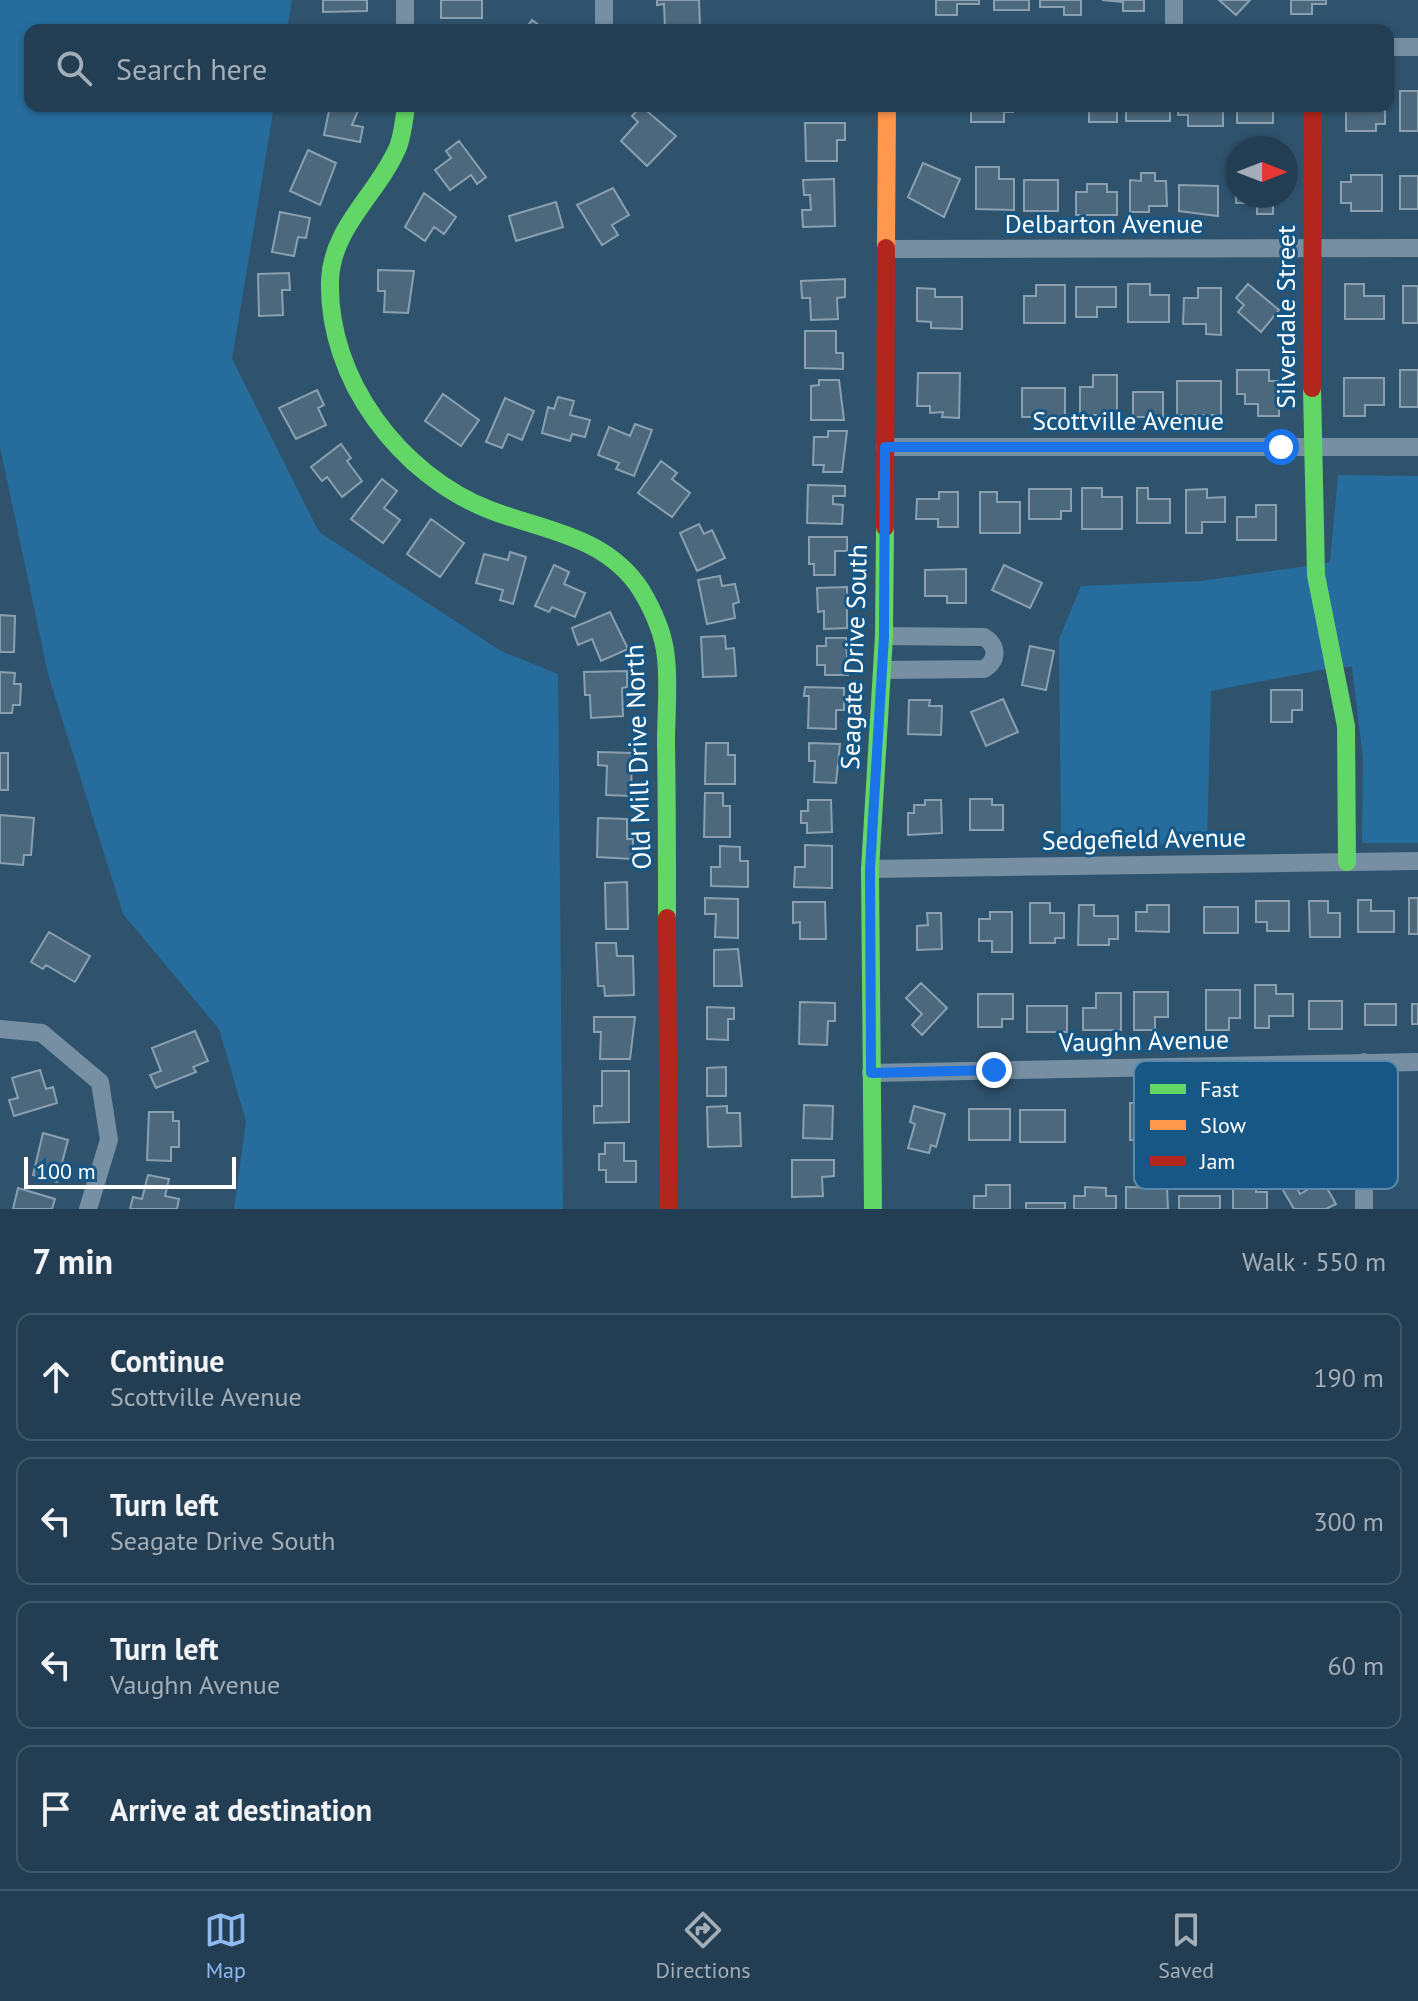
<!DOCTYPE html>
<meta charset="utf-8">
<style>
:root{--surface:#233e52;--page:#2b4559;--text:#f1f3f6;--muted:#a3aeb8;--line:#405769;--accent:#90b9f0}
body{margin:0;font-family:"PT Sans",sans-serif;background:var(--page);color:var(--text)}
.compass{position:absolute;left:1226px;top:136px;width:72px;height:72px;border-radius:50%;background:var(--surface);box-shadow:0 2px 6px #0004;rotate:90deg}
.scale{position:absolute;left:24px;bottom:20px;width:212px;box-sizing:border-box;padding-left:8px;border:4px solid #fff;border-top:0;font-size:22px;line-height:28px;white-space:nowrap;color:#fff;-webkit-text-stroke:6px #165786;paint-order:stroke}
.stop{position:absolute;width:24px;height:24px;margin:-18px;border:6px solid #1a73e8;border-radius:50%;background:#fff}
.stop.end{background:#1a73e8;border-color:#fff;box-shadow:0 2px 8px #0008}
.list{margin:0;padding:0;list-style:none}
h2{display:flex;justify-content:space-between;align-items:center;height:104px;margin:0;padding:0 32px;font-size:34px}
h2 small{font-size:26px;font-weight:400;color:var(--muted)}
.list li{display:grid;grid-template-columns:52px 1fr auto;gap:24px;align-items:center;box-sizing:border-box;height:128px;margin:0 16px 16px;padding:0 16px;border:2px solid var(--line);border-radius:16px}
.list b{display:block;font-size:30px;white-space:nowrap}
.list p{margin:0;font-size:26px;white-space:nowrap;color:var(--muted)}
.list em{font-size:26px;font-style:normal;color:var(--muted)}
.icon{flex:none;width:44px;height:44px;fill:none;stroke:currentColor;stroke-width:2;stroke-linecap:round;stroke-linejoin:round}
.map{position:relative;flex:none;width:1418px;height:1209px;overflow:hidden}
.search{position:absolute;background:var(--surface);box-shadow:0 2px 6px #0004;left:24px;right:24px;top:24px;height:88px;display:flex;align-items:center;gap:20px;box-sizing:border-box;padding:0 28px;border-radius:16px;color:var(--muted);font-size:30px}
.sheet{height:680px;background:var(--surface)}
nav{display:flex;justify-content:space-around;align-items:center;box-sizing:border-box;height:112px;border-top:2px solid var(--line);background:var(--surface);font-size:22px;color:var(--muted)}
nav a{display:grid;justify-items:center;gap:4px}
nav .on{color:var(--accent)}
.map>svg:first-child{display:block}
.green{fill:#266c9c}
.building{fill:#4c687d;stroke:#8aa0b0;stroke-width:2}
.lines{fill:none;stroke-linecap:round;stroke-linejoin:round}
.street{stroke:#768fa2;stroke-width:18}
.fast{stroke:#63d668;stroke-width:18}
.slow{stroke:#ff974d;stroke-width:18}
.jam{stroke:#b3261e;stroke-width:18}
.route{stroke:#1a73e8;stroke-width:10}
.labels{text-anchor:middle;stroke-width:6;stroke-linejoin:round;paint-order:stroke}
.street-label{font-size:26px;fill:#fff;stroke:#165786}
.key{fill:#165786;stroke:#5c89aa;stroke-width:2}
.key-label{font-size:22px;fill:#fff}
</style>
<div class="map">
<svg width="1418" height="1209" viewBox="0 0 1418 1209">
<rect width="100%" height="100%" fill="#2f536d"/>
<path class="green" d="M0,0H292L287,30H30V106H274L232,359L319,532L501,651L558,674L563,1209H234L246,1121L219,1029L123,914L48,674L0,447Z
M1338,475L1418,476V843H1362L1363,759L1352,667H1342L1323,564L1330,562Z
M1307,566L1326,669L1211,691L1207,844H1061L1059,639L1081,586L1200,581Z"/>
<path class="building" d="M323,0H367V11L323,12Z
M441,0H482V18H441Z
M657,0H699L700,27L665,28L664,4L657,5Z
M936,0H979V4H957V15H936Z
M994,0H1029V10H994Z
M1040,0H1081V15H1064V7H1040Z
M1102,0H1144V11H1123V2Z
M1219,0H1250L1236,15Z
M1291,0H1326V4H1312V14H1291Z
M532,20L546,30H525Z
M1400,91H1418V131H1400Z
M330,106H360L352,125L363,127L360,142L324,135Z
M641,106L676,136L647,166L621,141L638,122L632,116Z
M971,106H1013V112H1004V122H971Z
M1077,106H1117V122H1089V110H1077Z
M1126,106H1170V121H1126Z
M1178,106H1223V126H1188V115H1178Z
M1237,106H1273V123H1237Z
M1346,106H1385V124H1376V131H1346Z
M805,123H845V140H837V161H806Z
M459,141L486,177L477,184L471,175L450,190L435,170L451,158L446,151Z
M308,150L336,163L320,205L290,191Z
M923,163L960,179L944,217L908,197Z
M976,167H999V179H1014V210L976,209Z
M1236,170L1238,196H1273V214H1257V203H1236Z
M1141,173H1155V181H1166L1167,206H1149V212H1130V180L1141,181Z
M1351,175H1382V211H1351V203H1341V182H1351Z
M1400,176H1418V209H1400Z
M834,179L835,226L803,227L802,210H811L810,195H804L803,180Z
M1024,180H1058V211H1024Z
M1087,184H1107V192H1117V215H1076V192H1087Z
M1179,185L1218,186V216L1179,211Z
M613,188L629,215L612,225L618,235L602,245L577,205Z
M424,193L456,217L444,234L434,227L425,241L405,227Z
M556,202L563,227L516,241L509,216Z
M280,212L310,218L306,238L298,237L294,256L272,252Z
M378,270L414,271L408,313L384,312L385,291H378Z
M289,273L290,290H282L283,315L259,316L258,274Z
M845,279V297L837,298L838,319L811,320L810,298H802L801,281Z
M1128,284H1150V295H1169V322H1128Z
M1248,284L1279,310L1261,332L1238,312L1244,305L1236,298Z
M1345,284H1364V296H1384V319H1345Z
M1036,285H1065V323H1024V296H1036Z
M1403,286H1418V323H1403Z
M1076,287H1116V307H1097V317H1076Z
M917,288L935,289V297H962V329L931,328V322L917,321Z
M1198,288H1221V335L1206,334V324H1183L1184,298H1198Z
M805,331H836V353H843V369L805,368Z
M1237,370H1269V381H1279V416H1258V404H1245V394H1237Z
M1400,370H1418V407H1400Z
M918,373H960L959,418L942,417L943,412L930,413V406H917Z
M1093,375H1117V415H1080V387H1093Z
M1344,378H1384V405H1365V416H1344Z
M819,380H839L844,420H811V386L819,385Z
M1177,381H1221V415H1177Z
M1022,388H1065V417H1022Z
M317,390L324,405L318,408L326,425L296,439L279,408Z
M1133,392H1163V417H1133Z
M443,394L479,420L461,446L425,421Z
M558,397L574,401L570,415L590,420L585,437L572,434L570,441L542,433L548,407L554,409Z
M505,398L534,411L522,440L508,434L502,448L486,442Z
M635,424L652,430L634,476L616,469L619,463L598,455L609,427L630,436Z
M828,431H847L842,472H823L824,465H813L814,437H828Z
M341,444L351,458L347,461L362,481L342,497L327,477L322,481L311,467Z
M661,461L677,473L672,479L690,493L672,517L638,493Z
M382,479L397,491L384,508L400,520L383,543L351,519Z
M808,485L845,486V496H833V504L843,505L842,524L807,523Z
M1082,488H1102V497H1122V529H1082Z
M1137,488H1148V499H1170V523H1137Z
M1029,489H1071V511H1061V519H1029Z
M1207,489V498L1225,497V522H1202V533H1186V490Z
M939,492H958V527H938V519H916L917,499H939Z
M980,492H997V502H1020V533H980Z
M1256,505H1276V540H1237V517H1256Z
M431,519L464,543L440,577L407,554Z
M699,524L704,534L712,530L725,558L697,571L680,533Z
M809,537H847V551H835V575H814V564H809Z
M510,552L526,557L513,604L500,600L503,590L476,583L484,554L508,560Z
M554,565L569,572L564,584L585,593L575,617L552,607L549,612L535,606Z
M1004,565L1042,583L1030,608L992,590Z
M966,569V603H947V596H925V570Z
M720,576L722,586L735,584L739,602L733,604L735,618L707,624L698,580Z
M847,587V628L824,629V611L818,612L817,588Z
M610,612L628,649L601,661L592,639L578,645L572,628Z
M0,615L15,616L14,652H0Z
M725,636L726,649L734,648L736,676L703,677L701,637Z
M826,638H846L848,675H825V665H817V646H826Z
M1030,646L1054,651L1046,690L1022,685Z
M627,671V687L622,688L623,716L591,718L590,695H585L584,672Z
M0,672L15,673L14,684H21L20,705H13L12,713H0Z
M805,687L844,688V710H836V729L808,728L809,696H804Z
M1271,690H1302V710H1292V722H1271Z
M1003,699L1018,732L986,746L971,712Z
M909,700H930L929,706H942L941,735L908,734Z
M706,743H728V755H735V784H705Z
M809,743L840,744L836,783L814,782L815,761H809Z
M598,752L632,753L631,796L606,795L607,766L598,765Z
M0,753H8V790H0Z
M705,793H723V806H730V837H704Z
M970,799H992V805H1003V830H970Z
M808,800H831L832,832L807,833V823H801V811H808Z
M925,800H941L942,833L908,835V813H914V805H925Z
M0,815L34,818L31,855H24L23,865L0,863Z
M598,818L627,819V839H633V859L597,857Z
M805,845L832,846V888L794,887L795,867H805Z
M720,846L740,847V861H748V887L711,886V867H720Z
M627,882L628,929H606L605,883Z
M705,898L738,899V938L715,937L716,914H705Z
M1409,898H1418V934H1409Z
M1358,900H1371V911H1394V932H1358Z
M1256,901H1289V931H1267V922H1256Z
M1309,901H1328V913H1340V937H1310Z
M793,902H825L826,939H800V922L793,923Z
M1030,903H1050V913H1064V938H1055V943H1030Z
M1079,905H1094V916H1118V939H1109V945H1078Z
M1147,905H1169V932L1136,931V912H1147Z
M1204,907H1238V933H1204Z
M990,912H1012V952H992V941H979V919H990Z
M927,913H941L942,949L917,950V926L928,925Z
M49,932L90,956L75,982L46,965L43,969L31,962Z
M596,943H616L617,956H633L634,995L605,996L604,986H598Z
M738,949L742,986H714V950Z
M921,983L947,1008L922,1035L912,1025L922,1014L906,998Z
M1255,985H1276V994H1293V1016H1269V1028H1255Z
M1206,990H1240V1018H1229V1030H1206Z
M1134,992H1168V1017H1155V1030H1134Z
M1096,993H1121V1030H1083V1008H1096Z
M978,994H1013V1019H1002V1027H978Z
M1309,1001H1342V1029H1309Z
M800,1002L835,1003V1021H828L827,1045L799,1044Z
M1365,1004H1396V1025H1365Z
M1412,1004H1418V1024H1412Z
M1027,1006H1067V1032H1027Z
M707,1007L734,1008V1019H728V1040L707,1039Z
M594,1017H635L630,1059H600L601,1032H594Z
M195,1031L208,1061L193,1067L196,1072L156,1088L150,1075L161,1071L152,1048Z
M726,1067V1096H707V1068Z
M40,1070L46,1089L53,1087L57,1103L14,1116L9,1100L18,1098L12,1078Z
M602,1071H629V1122L594,1123V1106H602Z
M1130,1103H1162V1140H1130Z
M804,1105L833,1106L832,1139L803,1138Z
M727,1106V1113H740L741,1146L708,1147L707,1107Z
M914,1106L945,1114L936,1147L931,1145L929,1153L908,1148L915,1124L910,1122Z
M969,1109H1010V1140H969Z
M1020,1110H1065V1142H1020Z
M149,1112H173V1121H179V1147H171V1161L147,1160Z
M43,1133L68,1140L57,1182L33,1175Z
M605,1143H624V1161H636V1182H606V1170H599V1154H605Z
M792,1160H834V1176L822,1177L823,1196L792,1197Z
M148,1175L169,1179L165,1196L179,1199L177,1209H130L133,1197L142,1199Z
M1323,1181L1336,1204L1326,1209H1294L1283,1190L1294,1183L1300,1194Z
M1233,1182H1256V1192H1267V1209H1233Z
M986,1185H1010V1209H974V1196H986Z
M1085,1187L1106,1188V1196H1116V1209H1074V1196H1085Z
M1126,1187L1167,1188L1168,1209H1126Z
M18,1188L55,1199L52,1209H13Z
M1179,1196H1220V1209H1179Z
M1026,1203H1065V1209H1026Z"/>
<g class="lines">
<path class="street" d="M405,0V30
M604,0V30
M1174,30V0
M1388,47H1418
M886,249L1418,248
M885,447H1418
M882,670L984,669C998,660 998,646 984,637L884,636
M870,869L1418,861
M0,1029L42,1033L100,1082L109,1140L88,1209
M871,1073L1418,1062
M1364,1209V1062"/>
<path class="fast" d="M406,106C404,120 403,134 398,147C378,194 332,227 330,280C327,379 400,475 490,510C545,531 606,536 641,590C653,610 664,635 666,658C669,686 666,715 666,743C667,801 667,860 667,918
M1312,388L1316,575L1346,726L1347,862
M873,1209L870,869L884,636L885,527"/>
<path class="slow" d="M886,248L887,106"/>
<path class="jam" d="M1312,388L1313,106
M885,527L886,248
M667,918L669,1209"/>
</g>
<g class="lines">
<path class="route" d="M994,1070L871,1073L870,869L884,636L885,447H1281"/>
</g>
<g class="labels">
<g class="street-label">
<text x="1104" y="233">Delbarton Avenue</text>
<text transform="translate(1286 317) rotate(-90)" y="9">Silverdale Street</text>
<text x="1128" y="430">Scottville Avenue</text>
<text transform="translate(854 657) rotate(-88)" y="9">Seagate Drive South</text>
<text transform="translate(638 757) rotate(-92)" y="9">Old Mill Drive North</text>
<text transform="translate(1144 839) rotate(-1)" y="9">Sedgefield Avenue</text>
<text transform="translate(1144 1041) rotate(-1)" y="9">Vaughn Avenue</text>
</g>
</g>
<rect x="1134" y="1061" width="264" height="128" rx="12" class="key"/>
<rect x="1150" y="1084" width="36" height="10" fill="#63d668"/>
<rect x="1150" y="1120" width="36" height="10" fill="#ff974d"/>
<rect x="1150" y="1156" width="36" height="10" fill="#b3261e"/>
<g class="key-label">
<text x="1200" y="1097">Fast</text>
<text x="1200" y="1133">Slow</text>
<text x="1200" y="1169">Jam</text>
</g>
</svg>
<svg class="compass" viewBox="-18 -18 36 36"><path d="M0-13l5 13h-10z" fill="#e53935"/><path d="M0 13l5-13h-10z" fill="#a3aeb8"/></svg>
<div class="scale">100 m</div>
<div class="stop" style="left:1281px;top:447px"></div>
<div class="stop end" style="left:994px;top:1070px"></div>
<div class="search"><svg class="icon" aria-label="search" viewBox="0 0 24 24"><circle cx="10" cy="10" r="6"/><path d="M15 15l6 6"/></svg>Search here</div>
</div>
<section class="sheet">
<h2>7 min<small>Walk · 550 m</small></h2>
<ul class="list">
<li><svg class="icon" aria-label="ahead" viewBox="0 0 24 24"><path d="M12 20V5M6 11l6-6 6 6"/></svg><div><b>Continue</b><p>Scottville Avenue</p></div><em>190 m</em></li>
<li><svg class="icon" aria-label="left" viewBox="0 0 24 24"><path d="M17 20v-9H6M10 6l-5 5 5 5"/></svg><div><b>Turn left</b><p>Seagate Drive South</p></div><em>300 m</em></li>
<li><svg class="icon" aria-label="left" viewBox="0 0 24 24"><path d="M17 20v-9H6M10 6l-5 5 5 5"/></svg><div><b>Turn left</b><p>Vaughn Avenue</p></div><em>60 m</em></li>
<li><svg class="icon" aria-label="arrive" viewBox="0 0 24 24"><path d="M6 21V4h12l-3 4 3 4H6"/></svg><div><b>Arrive at destination</b></div></li>
</ul>
</section>
<nav>
<a class="on"><svg class="icon" aria-label="map" viewBox="0 0 24 24"><path d="M3 6l6-2 6 2 6-2v14l-6 2-6-2-6 2zM9 4v14M15 6v14"/></svg>Map</a>
<a><svg class="icon" aria-label="directions" viewBox="0 0 24 24"><path d="M12 3l9 9-9 9-9-9zM9 14v-3h6M13 9l2 2-2 2"/></svg>Directions</a>
<a><svg class="icon" aria-label="saved" viewBox="0 0 24 24"><path d="M7 4h10v16l-5-4-5 4z"/></svg>Saved</a>
</nav>
